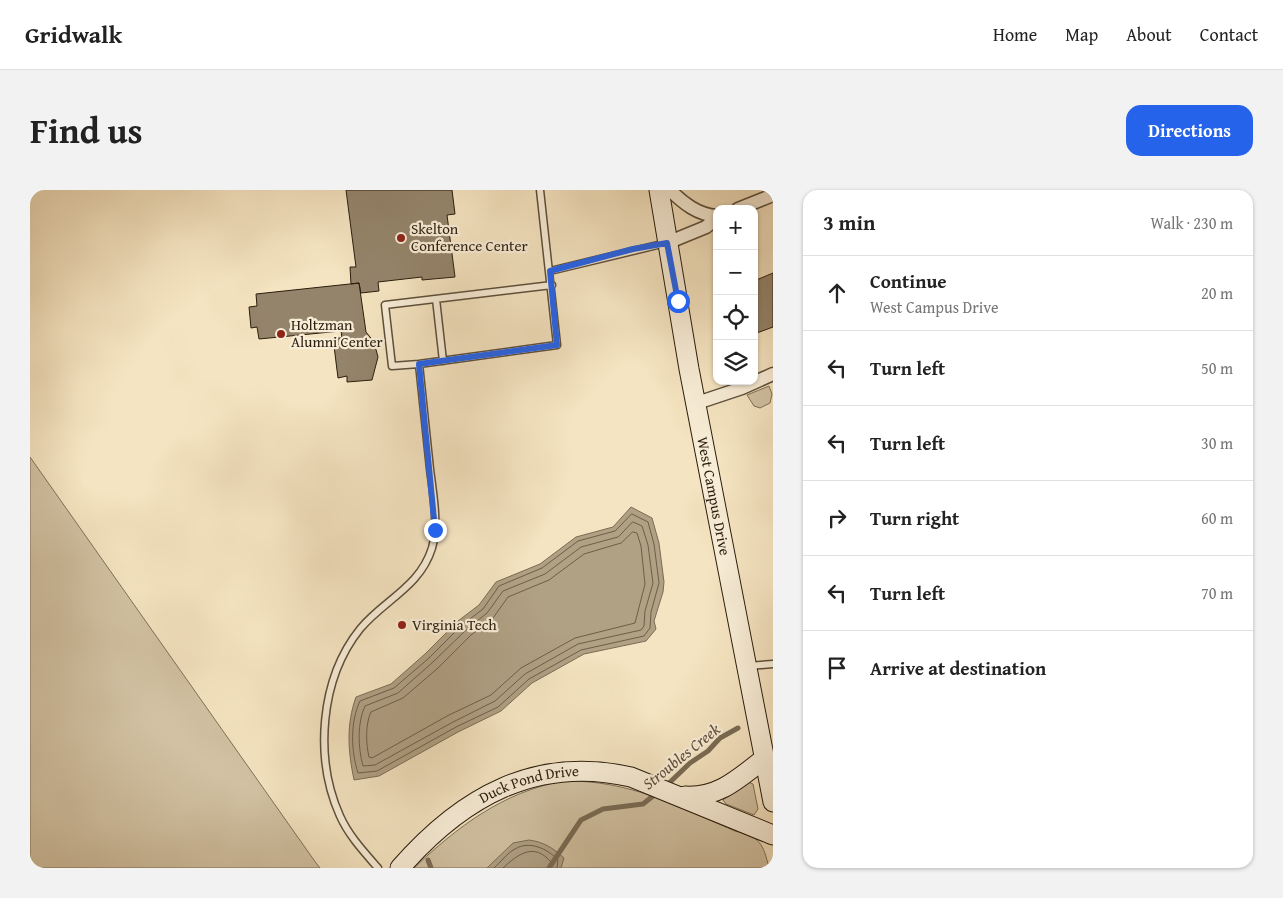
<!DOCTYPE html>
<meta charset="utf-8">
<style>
:root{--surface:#fff;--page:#f2f2f2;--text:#222;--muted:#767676;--line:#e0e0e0;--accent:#2563eb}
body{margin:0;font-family:"Gentium Book Plus",serif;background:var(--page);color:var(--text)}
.controls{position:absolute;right:15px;top:15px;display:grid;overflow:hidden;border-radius:10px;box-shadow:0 1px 4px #0004}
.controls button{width:45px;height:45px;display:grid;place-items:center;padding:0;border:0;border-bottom:1px solid var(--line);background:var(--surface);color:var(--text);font:25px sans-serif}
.stop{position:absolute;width:15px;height:15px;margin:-11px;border:4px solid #2563eb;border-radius:50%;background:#fff}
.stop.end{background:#2563eb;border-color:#fff;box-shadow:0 1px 5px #0008}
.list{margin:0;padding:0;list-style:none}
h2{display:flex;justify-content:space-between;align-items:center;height:65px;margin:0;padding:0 20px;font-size:21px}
h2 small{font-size:16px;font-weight:400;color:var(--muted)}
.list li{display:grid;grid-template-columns:32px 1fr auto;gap:15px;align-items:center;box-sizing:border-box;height:75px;padding:0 20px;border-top:1px solid var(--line)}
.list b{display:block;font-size:19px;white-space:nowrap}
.list p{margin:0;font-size:16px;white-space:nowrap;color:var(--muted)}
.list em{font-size:16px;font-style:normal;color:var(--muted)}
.icon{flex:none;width:28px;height:28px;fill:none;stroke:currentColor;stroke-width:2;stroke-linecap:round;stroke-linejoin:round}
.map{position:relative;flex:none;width:743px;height:678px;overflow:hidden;border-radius:15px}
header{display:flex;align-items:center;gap:30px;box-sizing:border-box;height:70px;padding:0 25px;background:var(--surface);border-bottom:1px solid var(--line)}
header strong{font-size:24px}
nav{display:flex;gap:28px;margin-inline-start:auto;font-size:18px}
.intro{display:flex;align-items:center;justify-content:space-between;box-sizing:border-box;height:120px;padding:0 30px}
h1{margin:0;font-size:35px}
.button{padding:12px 22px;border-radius:15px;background:var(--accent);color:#fff;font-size:18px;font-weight:700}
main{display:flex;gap:30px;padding:0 30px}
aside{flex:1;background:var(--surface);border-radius:15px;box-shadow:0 1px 4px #0004}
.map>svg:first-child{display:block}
.green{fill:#d2c2a3;stroke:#7e7058}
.water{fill:#b0a084;stroke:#7a6c55}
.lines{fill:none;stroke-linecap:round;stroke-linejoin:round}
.shore{stroke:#6d5e49;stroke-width:1}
.stream{stroke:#7a6c55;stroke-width:5}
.building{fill:#94846b;stroke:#2a1d0e}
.lane-casing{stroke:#5d4f3b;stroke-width:9}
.street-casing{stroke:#5d4f3b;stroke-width:15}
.secondary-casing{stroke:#2a1d0e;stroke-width:21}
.lane{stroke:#f8edd7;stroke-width:6}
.street{stroke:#f8edd7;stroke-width:12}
.secondary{stroke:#f8edd7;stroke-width:19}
.route{stroke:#2563eb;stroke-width:6}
.poi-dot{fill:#8f2418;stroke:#f8edd7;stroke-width:2}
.labels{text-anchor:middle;stroke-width:4.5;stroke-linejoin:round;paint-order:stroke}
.poi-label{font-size:15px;fill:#2a1d0e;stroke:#f8edd7;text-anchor:start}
.street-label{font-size:15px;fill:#2a1d0e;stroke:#f8edd7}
.water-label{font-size:16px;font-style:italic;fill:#60513d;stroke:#f8edd7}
</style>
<header>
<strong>Gridwalk</strong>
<nav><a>Home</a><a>Map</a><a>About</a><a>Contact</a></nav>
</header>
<div class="intro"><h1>Find us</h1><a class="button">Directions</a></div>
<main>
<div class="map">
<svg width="743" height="678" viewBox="0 0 743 678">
<rect width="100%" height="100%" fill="#f5e4c1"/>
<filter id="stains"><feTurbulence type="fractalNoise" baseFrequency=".004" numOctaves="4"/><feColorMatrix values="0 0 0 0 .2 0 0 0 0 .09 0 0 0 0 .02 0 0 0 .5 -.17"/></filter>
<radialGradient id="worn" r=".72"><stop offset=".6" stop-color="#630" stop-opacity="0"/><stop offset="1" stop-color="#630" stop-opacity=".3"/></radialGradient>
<path class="green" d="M739,196L742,204L740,213L730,218L724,216L717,205Z
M0,267L286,673L290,678H0Z
M533,591C600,590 645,615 705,641C730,647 733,653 739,678H384C427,637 473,602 533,591Z
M718,592L723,594L728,619L724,625L696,614L693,610Z"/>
<path class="water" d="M601,317L622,328L629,353L634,392L633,402L624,431L626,439L616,451L554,464L502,493L471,521L428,542L349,586L324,590C318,561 316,535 326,507L361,494L395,464L428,431L449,415L466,392L510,374L546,347L583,337Z
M499,650C514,652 523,658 534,668L531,678H457L483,653Z"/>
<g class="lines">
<path class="shore" d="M602,324L618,332L624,354L629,393L621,422L620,438L614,446L551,460L499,489L468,517L426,537L347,581L328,583C321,561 320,532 330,511L364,498L399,468L432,435L453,419L469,396L512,378L548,351L585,341Z
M603,332L612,336L618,355L623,393L615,421L614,436L611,440L548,454L495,484L465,511L423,532L345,575L333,576C328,558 327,533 335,516L368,503L403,472L436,440L457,423L473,401L515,384L551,357L588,347Z
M603,342L607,343L611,356L615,394L605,433L545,448L491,478L461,505L419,525L342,568L339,567C336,554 335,535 341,522L373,508L408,478L441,445L463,428L478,407L519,390L554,364L591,353Z
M464,678C471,672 477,663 485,659C499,650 518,659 528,670L527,678
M473,678C488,664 504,652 521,672L520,678"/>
<path class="stream" d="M635,597L660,573L678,561L690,548L708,538
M398,670L401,678
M519,678L551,630L573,619L613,614L628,602"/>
</g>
<path class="building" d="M316,0H422L425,24L417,25L425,87L392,90V87L348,92L349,101L331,103L329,93L321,94L320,77H326Z
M743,83V137L724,144V91Z
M329,93L336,142L344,152L348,167L342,190L317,192V186L308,188L303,148H312L311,141L229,149L227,137L221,138L219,117L227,116L226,104Z"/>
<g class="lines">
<defs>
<path id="lane" d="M520,81L636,53
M406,109L413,171
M389,174L362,176L355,115L522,95
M718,476L743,474
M348,678C334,662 319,646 310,626C284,568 290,489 330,439C354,410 390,397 402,358C409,333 403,304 400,279C396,244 393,209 389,174L527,155L510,0"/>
<path id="street" d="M640,0C653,13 668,25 687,26
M708,19L743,5
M637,53L676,37L687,28
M667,213L712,198L743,184"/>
<g id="secondary">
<path id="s1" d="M629,0L659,179L743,612"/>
<path d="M655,606C689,608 709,588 735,568"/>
<path id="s2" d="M370,678C432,607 506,565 601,587L743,645"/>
</g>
</defs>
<use href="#lane" class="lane-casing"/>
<use href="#street" class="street-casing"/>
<use href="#secondary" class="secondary-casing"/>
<use href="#lane" class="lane"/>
<use href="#street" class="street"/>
<use href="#secondary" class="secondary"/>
</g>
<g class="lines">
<path class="route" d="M405,340L389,174L527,155L520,81L603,59L637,53L648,111"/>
</g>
<g class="poi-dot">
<circle cx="371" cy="48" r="5"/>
<circle cx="251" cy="144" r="5"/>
<circle cx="372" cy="435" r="5"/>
</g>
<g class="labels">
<g class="poi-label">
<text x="381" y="44">Skelton<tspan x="381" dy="17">Conference Center</tspan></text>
<text x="261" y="140">Holtzman<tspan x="261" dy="17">Alumni Center</tspan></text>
<text x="382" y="440">Virginia Tech</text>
</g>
<g class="street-label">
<text dy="5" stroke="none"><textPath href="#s1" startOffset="311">West Campus Drive</textPath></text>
<text dy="5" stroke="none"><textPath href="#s2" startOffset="158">Duck Pond Drive</textPath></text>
</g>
<g class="water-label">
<text transform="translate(651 566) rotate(-39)" y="6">Stroubles Creek</text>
</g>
</g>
<rect width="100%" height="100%" filter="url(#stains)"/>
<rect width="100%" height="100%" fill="url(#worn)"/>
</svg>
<div class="controls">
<button>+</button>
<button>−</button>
<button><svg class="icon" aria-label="locate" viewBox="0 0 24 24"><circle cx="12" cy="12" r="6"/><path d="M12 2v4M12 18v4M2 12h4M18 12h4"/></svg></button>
<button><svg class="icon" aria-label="layers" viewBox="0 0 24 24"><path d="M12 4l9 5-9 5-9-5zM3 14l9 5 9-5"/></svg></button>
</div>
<div class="stop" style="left:648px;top:111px"></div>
<div class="stop end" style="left:405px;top:340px"></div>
</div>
<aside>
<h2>3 min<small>Walk · 230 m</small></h2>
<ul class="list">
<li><svg class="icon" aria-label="ahead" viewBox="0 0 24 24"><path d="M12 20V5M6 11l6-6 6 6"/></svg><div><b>Continue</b><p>West Campus Drive</p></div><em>20 m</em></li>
<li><svg class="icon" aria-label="left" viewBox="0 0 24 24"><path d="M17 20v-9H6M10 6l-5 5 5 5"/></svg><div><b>Turn left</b></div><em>50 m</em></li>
<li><svg class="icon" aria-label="left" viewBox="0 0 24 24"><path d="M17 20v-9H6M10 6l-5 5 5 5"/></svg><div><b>Turn left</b></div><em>30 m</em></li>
<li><svg class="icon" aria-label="right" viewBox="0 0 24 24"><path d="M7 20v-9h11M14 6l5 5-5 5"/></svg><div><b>Turn right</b></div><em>60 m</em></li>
<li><svg class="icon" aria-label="left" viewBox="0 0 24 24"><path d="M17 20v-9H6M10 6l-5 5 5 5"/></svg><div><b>Turn left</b></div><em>70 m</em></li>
<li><svg class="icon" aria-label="arrive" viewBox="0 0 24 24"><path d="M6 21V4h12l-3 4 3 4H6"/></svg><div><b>Arrive at destination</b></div></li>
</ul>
</aside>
</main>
